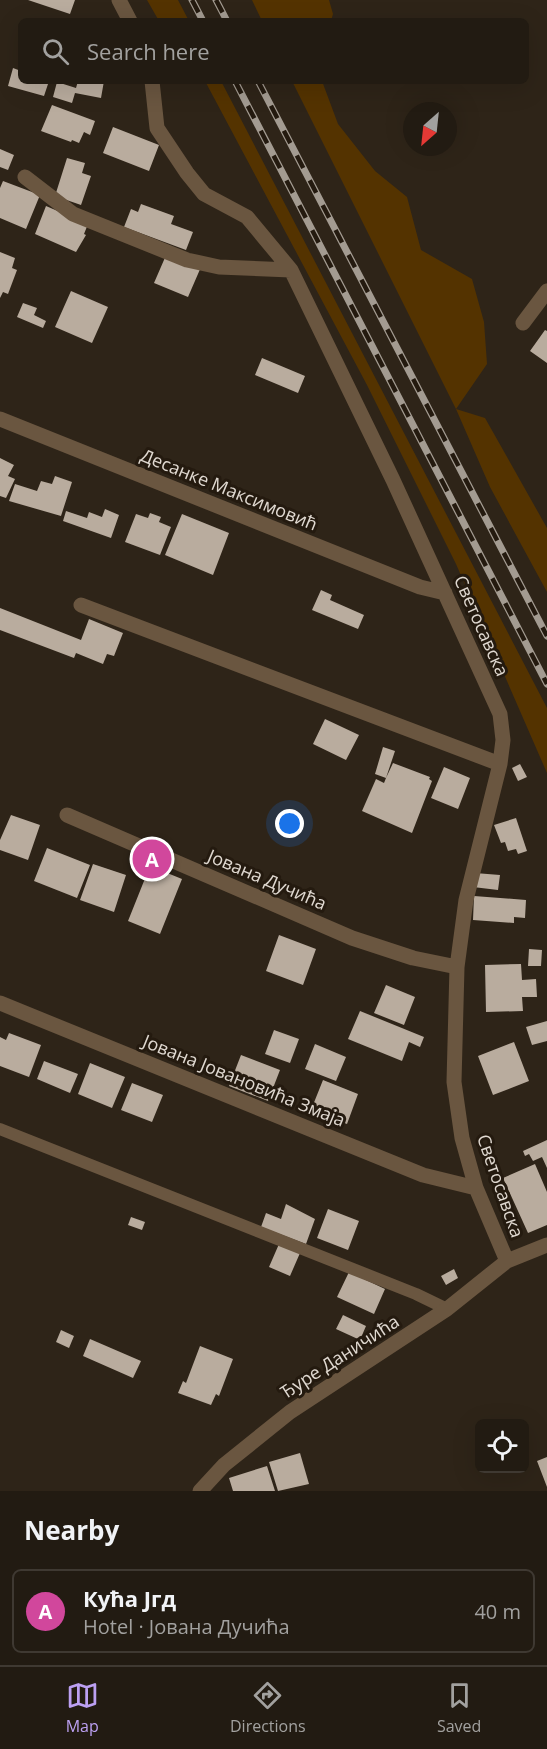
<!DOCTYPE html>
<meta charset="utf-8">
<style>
:root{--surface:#221b12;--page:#2a241b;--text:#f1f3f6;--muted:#a2a19f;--line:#3f3932;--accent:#bca0f2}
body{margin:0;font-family:"Open Sans",sans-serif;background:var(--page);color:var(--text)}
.controls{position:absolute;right:18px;bottom:18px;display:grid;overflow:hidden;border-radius:9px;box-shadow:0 6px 24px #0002}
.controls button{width:54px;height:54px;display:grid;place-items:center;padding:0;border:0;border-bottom:2px solid var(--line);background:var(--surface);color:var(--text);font:30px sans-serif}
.compass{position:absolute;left:403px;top:102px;width:54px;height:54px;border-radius:50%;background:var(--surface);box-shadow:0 6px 24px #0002;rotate:207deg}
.you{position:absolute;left:290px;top:824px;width:21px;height:21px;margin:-15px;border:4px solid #fff;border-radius:50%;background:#1a73e8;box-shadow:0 0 0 9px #1a73e833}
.badge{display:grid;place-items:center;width:39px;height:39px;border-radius:50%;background:var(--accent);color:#fff;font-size:20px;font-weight:700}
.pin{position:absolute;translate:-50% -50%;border:3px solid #fff;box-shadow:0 2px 6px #0006}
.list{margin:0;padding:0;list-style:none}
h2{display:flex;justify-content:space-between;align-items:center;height:78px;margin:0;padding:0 24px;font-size:26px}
h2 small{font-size:20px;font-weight:400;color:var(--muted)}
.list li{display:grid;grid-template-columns:39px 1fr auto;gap:18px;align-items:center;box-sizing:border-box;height:84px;margin:0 12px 12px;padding:0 12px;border:2px solid var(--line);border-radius:9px}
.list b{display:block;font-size:22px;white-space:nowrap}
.list p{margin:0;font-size:20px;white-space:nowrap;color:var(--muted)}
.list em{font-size:20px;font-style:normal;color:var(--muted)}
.icon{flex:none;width:33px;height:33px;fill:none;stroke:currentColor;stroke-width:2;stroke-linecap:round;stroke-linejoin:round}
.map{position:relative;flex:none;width:547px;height:1491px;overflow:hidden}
.search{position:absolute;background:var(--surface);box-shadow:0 6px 24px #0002;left:18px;right:18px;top:18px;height:66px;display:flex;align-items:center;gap:15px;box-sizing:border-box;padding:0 21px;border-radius:9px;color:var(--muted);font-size:22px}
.sheet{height:174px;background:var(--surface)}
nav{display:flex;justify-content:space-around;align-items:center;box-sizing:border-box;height:84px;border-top:2px solid var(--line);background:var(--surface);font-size:16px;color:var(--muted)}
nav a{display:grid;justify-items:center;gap:3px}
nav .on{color:var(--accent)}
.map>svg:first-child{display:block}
.green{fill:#543300}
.building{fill:#b9ac9e}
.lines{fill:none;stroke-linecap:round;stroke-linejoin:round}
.service{stroke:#6a5640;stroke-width:12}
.minor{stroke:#6a5640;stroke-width:15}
.rail-casing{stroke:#a39b91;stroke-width:7}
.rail{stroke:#241a0f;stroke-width:4.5;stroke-dasharray:14;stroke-linecap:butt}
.labels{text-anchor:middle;stroke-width:6;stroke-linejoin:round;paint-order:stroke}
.street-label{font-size:18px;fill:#e0d9d1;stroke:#241a0f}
</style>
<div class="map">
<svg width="547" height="1491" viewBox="0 0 547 1491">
<rect width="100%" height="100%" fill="#2e2418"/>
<path class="green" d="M147,0H178L189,21H159Z
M252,0H329L333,14L331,21H262Z
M205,81H221L547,708V773L456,564L367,385Z
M292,81H322L338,124L375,171L407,197L421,250L472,279L484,322L487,364L456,409L485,418L547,528V592L490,487L456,409Z"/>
<path class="building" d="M28,0H75L70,14Z
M13,68L21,71V81H49L44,96L8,86Z
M78,81H104L101,98L75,93L72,103L53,97L57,82L76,88Z
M52,105L95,121L90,135L84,132L79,143L72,140L71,142L41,131Z
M113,127L159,145L149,171L103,153Z
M0,149L14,155L8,170L0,167Z
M67,158L85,163L82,173L91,176L81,205L55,196Z
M3,181L40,195L26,229L0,218V188Z
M141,204L174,216L171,224L193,232L186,250L124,227L131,209L138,212Z
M46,206L88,224L84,234L86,235L76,252L35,234Z
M0,252L15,258L12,268L17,270L8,294L3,292L0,298Z
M167,253L201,267L188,297L154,283Z
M71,291L108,307L92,343L55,327Z
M23,303L37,308L34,315L46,321L43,328L17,317Z
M545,330L547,331V363L530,351Z
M262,358L305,376L298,393L255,375Z
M0,458L14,465L8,476L15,479L6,498L0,496Z
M55,476L72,482L61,516L9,501L15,484L37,491L41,481L52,484Z
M105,509L119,515L111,538L63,521L66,511L87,518L89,512L102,517Z
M150,513L161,517L159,522L171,527L160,555L125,542L136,514L148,518Z
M182,514L229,533L213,575L165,555Z
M321,590L332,595L330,600L364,615L358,629L312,610Z
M0,608L81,640L89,619L123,633L114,656L107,654L103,664L76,653L74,658L0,630Z
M325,719L359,735L346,760L313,744Z
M383,747L395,751L386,778L393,763L430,777L429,779L432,781L412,833L362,811L376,779L384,783L386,778L375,774Z
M520,764L527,777L518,781L512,768Z
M444,767L470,778L458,809L431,798Z
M11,815L40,825L28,860L0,850V840Z
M516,818L527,851L518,854L516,849L508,851L505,842L501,843L494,825Z
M47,848L90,865L77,898L34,881Z
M93,864L126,875L114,912L80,900Z
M150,866L182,879L160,934L128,921Z
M475,873L500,875L498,890L473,887Z
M474,896L526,900L525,918L514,917V923L473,920Z
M279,935L316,949L303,985L266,971Z
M529,949L542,950L541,966H528Z
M521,964L522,980L536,979L537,997H522L523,1011L486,1012L485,965Z
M386,985L415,997L404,1025L374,1013Z
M360,1011L424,1037L420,1047L409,1042L402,1061L348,1039Z
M547,1021V1041L532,1045L526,1027Z
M274,1030L299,1039L290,1063L265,1054Z
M9,1033L41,1045L29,1077L0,1066V1037L6,1040Z
M514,1042L529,1081L493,1095L478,1056Z
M315,1044L346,1057L336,1081L305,1069Z
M241,1055L280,1070L268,1101L229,1086Z
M44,1061L78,1074L70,1093L37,1079Z
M90,1063L125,1077L112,1108L78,1094Z
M323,1080L358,1094L347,1124L311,1110Z
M132,1083L163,1095L152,1122L121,1110Z
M547,1140V1168L542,1157L533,1161L529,1154L525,1156L523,1151Z
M535,1164L547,1192V1225L528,1233L503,1178Z
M286,1204L315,1219L306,1244L261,1227L266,1213L281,1219Z
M328,1209L359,1221L348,1250L317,1238Z
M131,1217L145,1222L142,1230L128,1225Z
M279,1244L300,1253L290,1276L269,1267Z
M454,1269L458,1278L446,1285L441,1276Z
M349,1272L385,1289L374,1314L337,1297Z
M343,1315L366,1326L360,1340L336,1329Z
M61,1330L74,1336L69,1348L56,1342Z
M90,1339L141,1361L133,1378L83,1356Z
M200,1346L233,1359L219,1396L216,1394L211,1405L178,1393L183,1381L186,1383Z
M300,1453L309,1484L278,1491L269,1462Z
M547,1457V1487L537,1461Z
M267,1466L275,1491H233L229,1478Z"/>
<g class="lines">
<path class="service" d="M0,1129L416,1294L447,1309"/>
<path class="minor" d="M119,0L130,21
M152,81L157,128L187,173L204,194L247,217L291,270L393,480L500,714L503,740L500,764L466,900L457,967L454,1082L462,1138L476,1188L507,1261
M25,177L73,214L187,260L219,267L291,270
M523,323L547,291
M0,419L420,587L445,593
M81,605L500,764
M67,815L352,938L413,958L457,967
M0,1003L423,1175L476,1188
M200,1491L224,1465L290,1412L447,1309L507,1261L547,1245"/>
<defs>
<path id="rail" d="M192,0L203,21
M216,0L227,21
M235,81L547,684
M258,81L547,636"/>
</defs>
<use href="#rail" class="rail-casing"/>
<use href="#rail" class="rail"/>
</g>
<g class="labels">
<g class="street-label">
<text transform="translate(229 490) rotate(22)" y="6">Десанке Максимовић</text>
<text transform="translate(481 626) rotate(66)" y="6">Светосавска</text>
<text transform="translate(267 880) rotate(23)" y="6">Јована Дучића</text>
<text transform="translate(244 1081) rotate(22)" y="6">Јована Јовановића Змаја</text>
<text transform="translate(500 1186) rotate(71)" y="6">Светосавска</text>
<text transform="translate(340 1357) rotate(-33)" y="6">Ђуре Даничића</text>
</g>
</g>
</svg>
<div class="controls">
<button><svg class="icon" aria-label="locate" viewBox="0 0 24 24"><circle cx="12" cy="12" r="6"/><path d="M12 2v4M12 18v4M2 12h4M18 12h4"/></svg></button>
</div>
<svg class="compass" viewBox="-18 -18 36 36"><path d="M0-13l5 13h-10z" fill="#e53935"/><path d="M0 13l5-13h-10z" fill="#a2a19f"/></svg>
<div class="you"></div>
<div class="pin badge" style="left:152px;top:859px;background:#d1479c">A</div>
<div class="search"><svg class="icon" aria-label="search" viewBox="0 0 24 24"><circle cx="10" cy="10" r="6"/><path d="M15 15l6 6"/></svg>Search here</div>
</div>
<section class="sheet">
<h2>Nearby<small></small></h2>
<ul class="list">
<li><span class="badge" style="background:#d1479c">A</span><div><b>Кућа Јгд</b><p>Hotel · Јована Дучића</p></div><em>40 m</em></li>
</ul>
</section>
<nav>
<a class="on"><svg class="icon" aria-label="map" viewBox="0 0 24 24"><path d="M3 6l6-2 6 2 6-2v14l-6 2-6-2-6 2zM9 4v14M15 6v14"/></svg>Map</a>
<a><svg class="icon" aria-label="directions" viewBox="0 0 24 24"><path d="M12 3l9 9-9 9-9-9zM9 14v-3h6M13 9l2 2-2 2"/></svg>Directions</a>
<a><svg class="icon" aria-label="saved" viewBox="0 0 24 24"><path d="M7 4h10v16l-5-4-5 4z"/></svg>Saved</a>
</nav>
